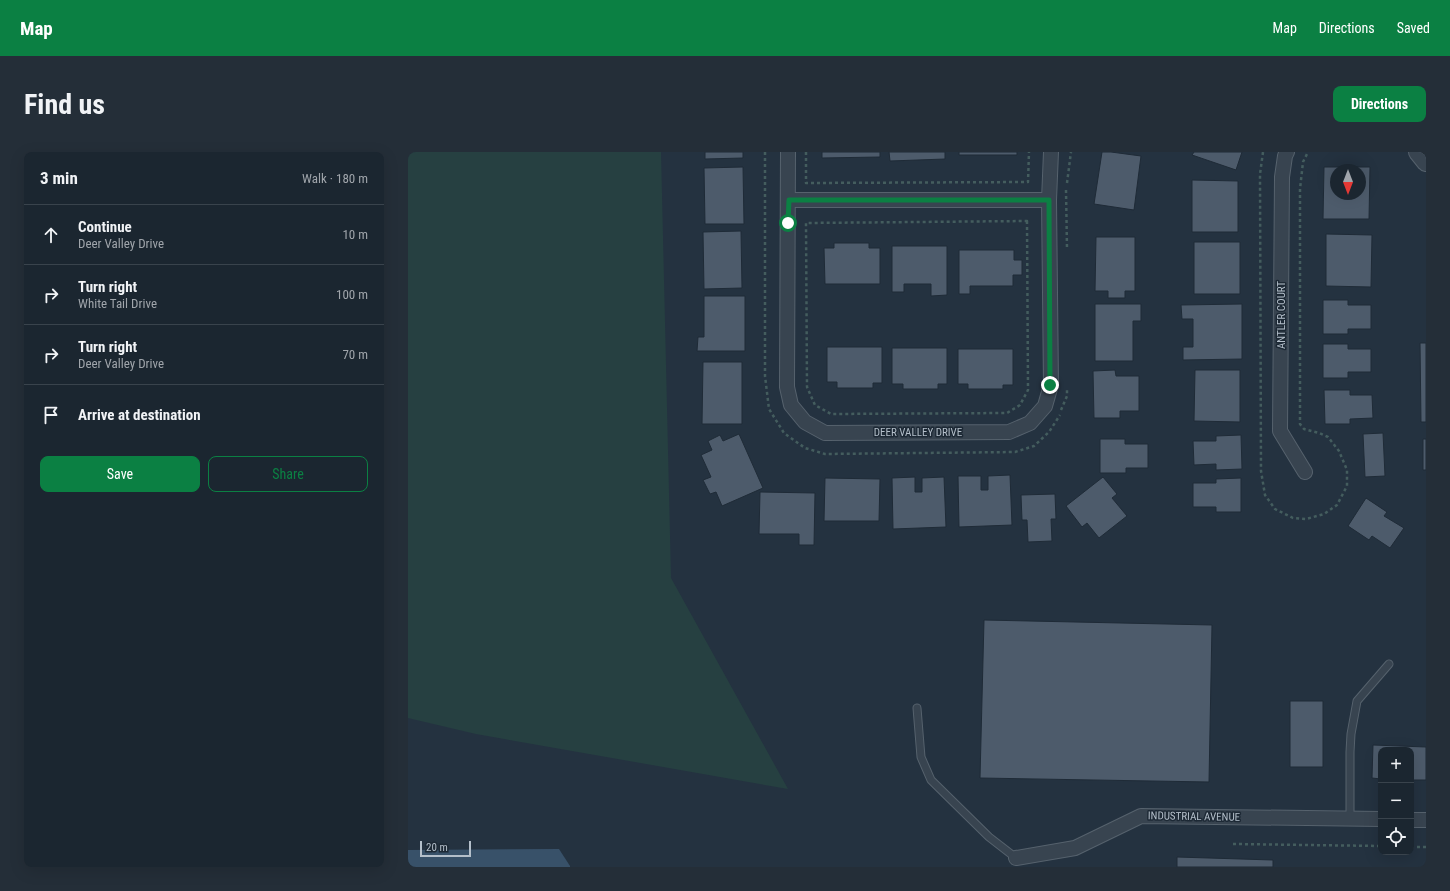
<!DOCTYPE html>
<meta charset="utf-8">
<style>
:root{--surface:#1b2630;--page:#242e38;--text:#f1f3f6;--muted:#a0a5ab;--line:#39434c;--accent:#0b8043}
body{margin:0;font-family:"Roboto Condensed",sans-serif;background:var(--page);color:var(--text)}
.controls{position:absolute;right:12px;bottom:12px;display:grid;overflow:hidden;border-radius:8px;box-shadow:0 4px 16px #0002}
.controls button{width:36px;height:36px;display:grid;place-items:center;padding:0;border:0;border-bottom:1px solid var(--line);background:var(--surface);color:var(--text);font:20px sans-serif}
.compass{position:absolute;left:922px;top:12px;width:36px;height:36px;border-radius:50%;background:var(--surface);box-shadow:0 4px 16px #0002;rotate:180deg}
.scale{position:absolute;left:12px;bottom:10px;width:51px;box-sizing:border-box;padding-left:4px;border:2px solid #b4bfca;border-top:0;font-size:11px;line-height:14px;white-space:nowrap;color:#b4bfca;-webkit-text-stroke:3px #1d2935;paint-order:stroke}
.stop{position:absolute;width:12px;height:12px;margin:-9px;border:3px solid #0b8043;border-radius:50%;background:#fff}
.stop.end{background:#0b8043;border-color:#fff;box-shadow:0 1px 4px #0008}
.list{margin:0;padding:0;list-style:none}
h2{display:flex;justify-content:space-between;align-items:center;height:52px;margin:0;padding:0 16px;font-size:17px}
h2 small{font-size:13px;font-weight:400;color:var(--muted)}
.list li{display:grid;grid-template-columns:26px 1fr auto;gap:12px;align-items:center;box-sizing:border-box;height:60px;padding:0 16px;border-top:1px solid var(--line)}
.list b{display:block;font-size:15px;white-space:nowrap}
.list p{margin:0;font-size:13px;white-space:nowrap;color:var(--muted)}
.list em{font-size:13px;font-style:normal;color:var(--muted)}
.actions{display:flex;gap:8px;padding:12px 16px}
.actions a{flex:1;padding:9px 0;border:1px solid var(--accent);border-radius:8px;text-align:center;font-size:14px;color:var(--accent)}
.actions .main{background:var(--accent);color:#fff}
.icon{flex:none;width:22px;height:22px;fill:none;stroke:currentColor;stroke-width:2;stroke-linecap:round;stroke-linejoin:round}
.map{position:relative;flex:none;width:1018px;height:715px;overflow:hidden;border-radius:8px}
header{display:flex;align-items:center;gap:24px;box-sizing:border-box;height:56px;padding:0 20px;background:var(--accent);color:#fff}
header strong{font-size:19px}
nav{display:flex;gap:22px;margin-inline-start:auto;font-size:14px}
.intro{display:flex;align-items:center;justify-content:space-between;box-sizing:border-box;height:96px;padding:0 24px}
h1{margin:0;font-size:28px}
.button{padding:10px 18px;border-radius:8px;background:var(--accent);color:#fff;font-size:14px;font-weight:700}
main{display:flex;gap:24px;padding:0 24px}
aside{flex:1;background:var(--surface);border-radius:8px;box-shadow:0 4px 16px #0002}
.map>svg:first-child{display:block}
.green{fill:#264041}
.water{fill:#385169}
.building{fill:#4d5b6b;stroke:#1f2b37;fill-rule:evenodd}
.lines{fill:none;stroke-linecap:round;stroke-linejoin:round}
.service-casing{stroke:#56626d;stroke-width:9}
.minor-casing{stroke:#56626d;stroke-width:16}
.tertiary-casing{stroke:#56626d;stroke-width:20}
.path{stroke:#445d5e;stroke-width:2.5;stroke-dasharray:3 3;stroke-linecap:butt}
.service{stroke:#384450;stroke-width:7}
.minor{stroke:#384450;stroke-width:14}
.tertiary{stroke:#384450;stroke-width:18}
.route{stroke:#0b8043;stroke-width:5}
.labels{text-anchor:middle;stroke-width:3;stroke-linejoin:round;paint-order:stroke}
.street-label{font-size:11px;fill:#b4bfca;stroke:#1d2935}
</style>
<header>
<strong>Map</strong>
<nav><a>Map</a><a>Directions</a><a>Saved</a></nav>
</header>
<div class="intro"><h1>Find us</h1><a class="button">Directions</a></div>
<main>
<aside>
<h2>3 min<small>Walk · 180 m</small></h2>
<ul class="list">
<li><svg class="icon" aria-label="ahead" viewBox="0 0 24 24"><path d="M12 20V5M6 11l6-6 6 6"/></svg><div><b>Continue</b><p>Deer Valley Drive</p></div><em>10 m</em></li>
<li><svg class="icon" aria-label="right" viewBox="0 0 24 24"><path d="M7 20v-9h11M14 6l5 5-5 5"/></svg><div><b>Turn right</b><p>White Tail Drive</p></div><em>100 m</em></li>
<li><svg class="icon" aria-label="right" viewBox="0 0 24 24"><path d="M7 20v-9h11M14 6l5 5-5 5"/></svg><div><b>Turn right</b><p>Deer Valley Drive</p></div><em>70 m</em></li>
<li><svg class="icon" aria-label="arrive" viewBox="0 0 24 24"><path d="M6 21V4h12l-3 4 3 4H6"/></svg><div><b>Arrive at destination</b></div></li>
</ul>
<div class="actions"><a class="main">Save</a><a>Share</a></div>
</aside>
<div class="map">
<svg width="1018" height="715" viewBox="0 0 1018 715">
<rect width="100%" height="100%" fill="#243240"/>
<path class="green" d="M0,0H253L263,426L380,637L68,582L0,566Z"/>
<path class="water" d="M151,697L162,714V715H0V698Z"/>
<path class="building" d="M297,0H335V6L297,7Z
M414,0H472V5L414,6Z
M481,0H537V7L482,9Z
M551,0H609V3H551Z
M694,0H703L733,4L726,58L686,52Z
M786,0H834L828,18L784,3Z
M335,15L336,72H297L296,16Z
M916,15H962L961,67H915ZM928,18H952V42H928Z
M784,28L830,29V80H784Z
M333,79L334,136L296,137L295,80Z
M918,82L964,83L963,135L918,134Z
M688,85H727V139H717V146H700V139H687Z
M786,90H832V142H786Z
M426,91H461V96H472V132H417L416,96H426Z
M484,94H539V143L523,144V132H496V140H484Z
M551,98H606V108H614V123H605V134H562V142H551Z
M296,144H337V199H289L290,185H296Z
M915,148H940V153H963V177H940V182H915Z
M687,152H733V169H725V209H687Z
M834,152V207L775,208V195H785V167H774L773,153Z
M1012,191H1018V270H1013Z
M915,192H940V197H963V220H940V226H915Z
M419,195H474V231H465V236H429V230H419Z
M484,196H539V232H530V237H495V232H484Z
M550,197H605V233H595V237H560V232H550Z
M295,210H334V272H294Z
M707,218L708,224H731V259H712V266H686L685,219Z
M787,218H832V270L786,269Z
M916,238H942V243H964L965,266L942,267V272H917Z
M975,281L977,324L957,325L955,282Z
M331,282L355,336L314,354L308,340L302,342L295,328L303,325L293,303L304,298L300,289L312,283L315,289Z
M833,283L834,317L808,318V312L786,313L785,289H808V284Z
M692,287H717V292H740V316H718V321H692Z
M1015,287H1018V318H1015Z
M602,323L604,373L551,375L550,324H573V338H580V324Z
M507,325V340H514V326L536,325L538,375L485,377L484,326Z
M695,325L709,342L704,346L719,364L691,386L679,371L674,375L658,354Z
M417,326L472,327L471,369H416Z
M833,326V360H808V355H785V331H808V327Z
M352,340L407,341L406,393H391V382H351Z
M647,342L648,367H643L644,389L620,390L619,368H614L613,343Z
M958,346L979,360L976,364L996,376L982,396L964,384L961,388L940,374Z
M576,468L804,473L801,630L572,626Z
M882,549H915V615H882Z
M965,593L1018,595V628H1003V598H973V627L964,626Z
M769,705L865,708V715H769Z"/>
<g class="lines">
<defs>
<path id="service" d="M509,556L513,605L523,628L581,685L608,706
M942,667V600L943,582L949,549L981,512"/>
<path id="minor" d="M380,0L379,235L383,253L397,270L417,281L601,280L622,271L637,254L643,233L641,48L643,0
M879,0L877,4L874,25L872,279L897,320
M381,48H641
M1003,668H1018
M608,706L667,696L733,664L973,667"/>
<path id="tertiary" d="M1010,0L1018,10"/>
</defs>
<use href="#service" class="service-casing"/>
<use href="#minor" class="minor-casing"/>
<use href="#tertiary" class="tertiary-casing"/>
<path class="path" d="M357,0V224L361,257L376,281L397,296L417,302L607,300L626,294L641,280L652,263
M398,0V31L620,30L621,0
M855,0L852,22L853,319L857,343L867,357L885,366L898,367L916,362L929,353L939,334V318L931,299L920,285L911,281L896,277L892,272V37L895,10L900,0
M659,31L663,0
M658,38L659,97
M619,69L620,238L612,253L599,261L423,262L407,253L399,235L398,71Z
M653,258L659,244V236
M825,692L973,694
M1003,695H1018"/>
<use href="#service" class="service"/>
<use href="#minor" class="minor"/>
<use href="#tertiary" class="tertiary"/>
</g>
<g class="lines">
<path class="route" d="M380,71L381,48H641L642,233"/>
</g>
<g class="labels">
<g class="street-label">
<text transform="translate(873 163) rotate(-90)" y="4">ANTLER COURT</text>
<text x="510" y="284">DEER VALLEY DRIVE</text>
<text transform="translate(786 664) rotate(1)" y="4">INDUSTRIAL AVENUE</text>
</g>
</g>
</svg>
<div class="controls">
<button>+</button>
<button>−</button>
<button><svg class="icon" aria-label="locate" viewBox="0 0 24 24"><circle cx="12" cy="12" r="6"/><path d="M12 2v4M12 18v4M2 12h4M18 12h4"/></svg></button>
</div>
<svg class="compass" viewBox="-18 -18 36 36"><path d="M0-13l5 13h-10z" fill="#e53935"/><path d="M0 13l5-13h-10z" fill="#a0a5ab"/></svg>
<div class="scale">20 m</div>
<div class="stop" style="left:380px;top:71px"></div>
<div class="stop end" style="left:642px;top:233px"></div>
</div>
</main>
